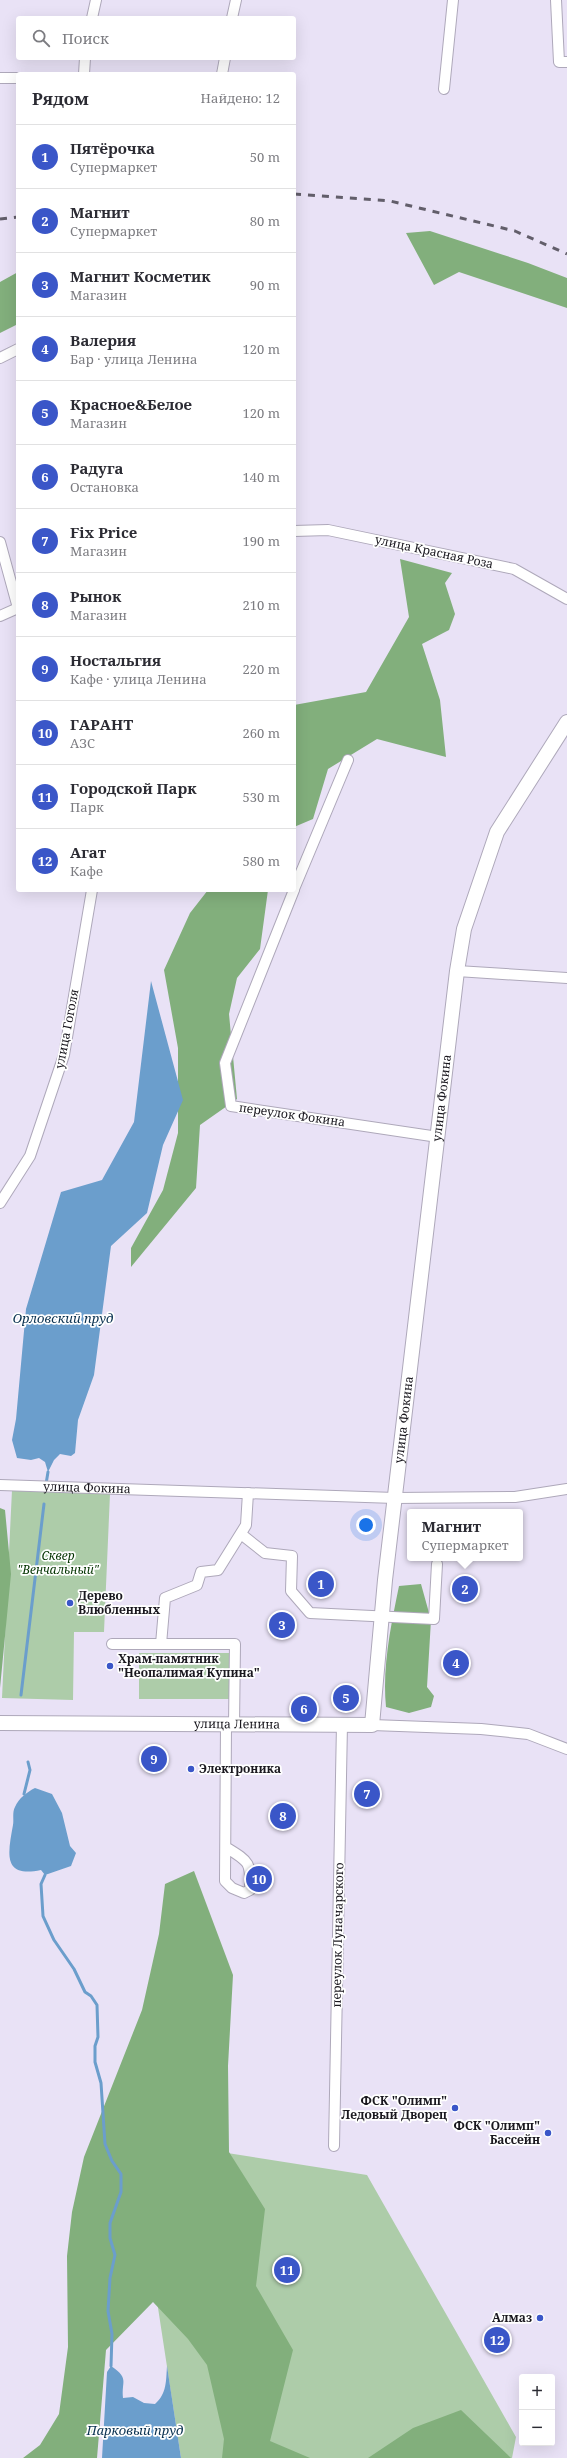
<!DOCTYPE html>
<html lang="ru">
<meta charset="utf-8">
<style>
:root{--surface:#fff;--page:#f7f7f7;--text:#2b2b33;--muted:#7c7c81;--line:#e1e1e2;--accent:#3a56c8}
body{margin:0;font-family:"Noto Serif",serif;background:var(--page);color:var(--text)}
.controls{position:absolute;right:12px;bottom:12px;display:grid;overflow:hidden;border-radius:4px;box-shadow:0 4px 16px #0002}
.controls button{width:36px;height:36px;display:grid;place-items:center;padding:0;border:0;border-bottom:1px solid var(--line);background:var(--surface);color:var(--text);font:20px sans-serif}
.you{position:absolute;left:366px;top:1525px;width:14px;height:14px;margin:-10px;border:3px solid #fff;border-radius:50%;background:#1a73e8;box-shadow:0 0 0 6px #1a73e833}
.badge{display:grid;place-items:center;width:26px;height:26px;border-radius:50%;background:var(--accent);color:#fff;font-size:13px;font-weight:700}
.pin{position:absolute;translate:-50% -50%;border:2px solid #fff;box-shadow:0 1px 4px #0006}
.popup{position:absolute;left:407px;top:1509px;width:116px;height:52px;box-sizing:border-box;display:grid;place-content:center;border-radius:4px;background:var(--surface);filter:drop-shadow(0 1px 3px #0005);font-size:13px;white-space:nowrap;color:var(--muted)}
.popup b{font-size:15px;color:var(--text)}
.popup::after{content:'';position:absolute;left:50%;top:100%;margin-left:-8px;border:8px solid transparent;border-top-color:var(--surface)}
.list{margin:0;padding:0;list-style:none}
h2{display:flex;justify-content:space-between;align-items:center;height:52px;margin:0;padding:0 16px;font-size:17px}
h2 small{font-size:13px;font-weight:400;color:var(--muted)}
.list li{display:grid;grid-template-columns:26px 1fr auto;gap:12px;align-items:center;box-sizing:border-box;height:64px;padding:0 16px;border-top:1px solid var(--line)}
.list b{display:block;font-size:15px;white-space:nowrap}
.list p{margin:0;font-size:13px;white-space:nowrap;color:var(--muted)}
.list em{font-size:13px;font-style:normal;color:var(--muted)}
.icon{flex:none;width:22px;height:22px;fill:none;stroke:currentColor;stroke-width:2;stroke-linecap:round;stroke-linejoin:round}
.map{position:relative;flex:none;width:567px;height:2458px;overflow:hidden}
.search{position:absolute;background:var(--surface);box-shadow:0 4px 16px #0002;left:16px;top:16px;width:280px;height:44px;display:flex;align-items:center;gap:10px;box-sizing:border-box;padding:0 14px;border-radius:4px;color:var(--muted);font-size:15px}
.panel{position:absolute;background:var(--surface);box-shadow:0 4px 16px #0002;left:16px;top:72px;width:280px;height:820px;border-radius:4px}
.map>svg:first-child{display:block}
.green{fill:#adcca9}
.forest{fill:#82af7c}
.water{fill:#6b9ecc}
.lines{fill:none;stroke-linecap:round;stroke-linejoin:round}
.stream{stroke:#6b9ecc;stroke-width:3}
.street-casing{stroke:#aea8ba;stroke-width:12}
.secondary-casing{stroke:#aea8ba;stroke-width:16}
.street{stroke:#fff;stroke-width:10}
.secondary{stroke:#fff;stroke-width:14}
.rail{stroke:#625e6a;stroke-width:3;stroke-dasharray:7 7;stroke-linecap:butt}
.poi-dot{fill:#3a56c8;stroke:#fff;stroke-width:1.5}
.labels{text-anchor:middle;stroke-width:3.5;stroke-linejoin:round;paint-order:stroke}
.street-label{font-size:12px;fill:#1a181f;stroke:#fff}
.park-label{font-size:12px;font-style:italic;fill:#043400;stroke:#fff}
.poi-label{font-size:12px;font-weight:bold;fill:#1a181f;stroke:#fff;text-anchor:start}
.water-label{font-size:13px;font-style:italic;fill:#08304f;stroke:#fff}
</style>
<div class="map">
<svg width="567" height="2458" viewBox="0 0 567 2458">
<rect width="100%" height="100%" fill="#e9e2f6"/>
<path class="green" d="M12,1490L110,1494L104,1632H74L73,1700L2,1698Z
M139,1653H229V1699H139Z
M132,2138L367,2175L516,2437L512,2458H181Z"/>
<path class="forest" d="M430,231L528,263L567,278V308L459,272L434,285L406,233Z
M18,272V324L0,333V282Z
M400,559L452,573L445,583L455,614L449,630L422,644L440,700L446,757L377,739L328,769L313,819L294,827V705L366,692L409,617Z
M208,890H268L260,949L237,978L229,1014L237,1099L200,1125L196,1188L131,1267V1248L163,1190L178,1133V1048L164,970L190,913Z
M0,1508L5,1510L11,1574L0,1688Z
M421,1584L431,1620L427,1687L434,1696L431,1707L409,1713L386,1707C382,1667 391,1625 399,1586Z
M194,1871L233,1975L228,2066L229,2152L265,2209L256,2286L293,2350L270,2441L310,2458H222L224,2439L207,2365L188,2339L153,2302L106,2350L97,2458H23L40,2445L59,2414L68,2347L67,2256L72,2212L84,2157L142,2010L159,1934L165,1884Z
M461,2410L511,2458H368L413,2428Z"/>
<path class="water" d="M151,981L183,1100L163,1145L147,1213L111,1246L94,1375L78,1420L75,1453L71,1456L60,1454L54,1460L48,1472L45,1462L39,1458L31,1460L17,1458L12,1440L16,1419L26,1309L61,1192L102,1180L134,1122Z
M35,1788L52,1794L62,1813L70,1846L76,1853L71,1866L45,1875L41,1870C2,1878 8,1853 13,1825C14,1820 12,1812 15,1807C19,1798 27,1792 35,1788Z
M111,2366C130,2379 121,2381 123,2398L133,2397L144,2403L155,2404C167,2394 166,2380 167,2366L181,2458H102L107,2372Z"/>
<g class="lines">
<path class="stream" d="M46,1484L48,1472
M21,1695L44,1504
M24,1794L30,1770L28,1762
M45,1875L41,1884L43,1916L54,1940L74,1969L85,1992L91,1996L97,2005L98,2037L95,2046V2062L101,2083L105,2144L112,2161L121,2174V2192L110,2223V2238L115,2255L110,2278L108,2311L112,2334L111,2366"/>
<defs>
<g id="street">
<path d="M556,0L559,62H567"/>
<path d="M92,18L96,0"/>
<path d="M232,18L236,0"/>
<path d="M84,74L85,58"/>
<path d="M222,74L225,58"/>
<path d="M0,78H18"/>
<path d="M444,89L453,0"/>
<path d="M0,358L18,349"/>
<path d="M294,531L328,530L514,569L567,599"/>
<path d="M0,542L18,608L0,616"/>
<path d="M294,889L348,760"/>
<path d="M294,890L225,1063L231,1106L438,1137"/>
<path d="M457,971L567,978"/>
<path d="M0,1203L30,1156L64,1055L92,890"/>
<path id="s1" d="M0,1485L395,1498L515,1497L567,1489"/>
<path d="M241,1534L265,1553L292,1556L291,1591L310,1613L434,1619L437,1564"/>
<path d="M112,1644H235L234,1725"/>
<path d="M161,1644L165,1598L197,1585L201,1572L218,1570L246,1525L248,1493"/>
<path d="M226,1725L225,1881L232,1888L244,1893L250,1890C251,1863 250,1862 227,1848"/>
<path d="M372,1725L481,1729L528,1734L567,1749"/>
<path d="M334,2146L342,1724"/>
</g>
<g id="secondary">
<path id="s2" d="M0,1723L372,1725L385,1580L457,971L464,929L497,832L567,722"/>
</g>
</defs>
<use href="#street" class="street-casing"/>
<use href="#secondary" class="secondary-casing"/>
<use href="#street" class="street"/>
<use href="#secondary" class="secondary"/>
<path class="rail" d="M294,194L390,201L515,231L567,254
M0,219L18,217"/>
</g>
<g class="poi-dot">
<circle cx="70" cy="1603" r="4"/>
<circle cx="110" cy="1666" r="4"/>
<circle cx="191" cy="1769" r="4"/>
<circle cx="455" cy="2108" r="4"/>
<circle cx="548" cy="2133" r="4"/>
<circle cx="540" cy="2318" r="4"/>
</g>
<g class="labels">
<g class="street-label">
<text transform="translate(434 552) rotate(12)" y="4">улица Красная Роза</text>
<text transform="translate(67 1029) rotate(-79)" y="4">улица Гоголя</text>
<text dy="4" stroke="none"><textPath href="#s2" startOffset="1003">улица Фокина</textPath></text>
<text transform="translate(292 1115) rotate(8)" y="4">переулок Фокина</text>
<text dy="4" stroke="none"><textPath href="#s2" startOffset="679">улица Фокина</textPath></text>
<text dy="4" stroke="none"><textPath href="#s1" startOffset="87">улица Фокина</textPath></text>
<text dy="4" stroke="none"><textPath href="#s2" startOffset="237">улица Ленина</textPath></text>
<text transform="translate(338 1935) rotate(-89)" y="4">переулок Луначарского</text>
</g>
<g class="park-label">
<text x="58" y="1560">Сквер<tspan x="58" dy="14">"Венчальный"</tspan></text>
</g>
<g class="poi-label">
<text x="78" y="1600">Дерево<tspan x="78" dy="14">Влюбленных</tspan></text>
<text x="118" y="1663">Храм-памятник<tspan x="118" dy="14">"Неопалимая Купина"</tspan></text>
<text x="199" y="1773">Электроника</text>
<text x="447" y="2105" text-anchor="end">ФСК "Олимп"<tspan x="447" dy="14">Ледовый Дворец</tspan></text>
<text x="540" y="2130" text-anchor="end">ФСК "Олимп"<tspan x="540" dy="14">Бассейн</tspan></text>
<text x="532" y="2322" text-anchor="end">Алмаз</text>
</g>
<g class="water-label">
<text x="63" y="1323">Орловский пруд</text>
<text x="135" y="2435">Парковый пруд</text>
</g>
</g>
</svg>
<div class="controls">
<button>+</button>
<button>−</button>
</div>
<div class="you"></div>
<div class="pin badge" style="left:321px;top:1584px">1</div>
<div class="pin badge" style="left:465px;top:1589px">2</div>
<div class="popup"><b>Магнит</b>Супермаркет</div>
<div class="pin badge" style="left:282px;top:1625px">3</div>
<div class="pin badge" style="left:456px;top:1663px">4</div>
<div class="pin badge" style="left:346px;top:1698px">5</div>
<div class="pin badge" style="left:304px;top:1709px">6</div>
<div class="pin badge" style="left:367px;top:1794px">7</div>
<div class="pin badge" style="left:283px;top:1816px">8</div>
<div class="pin badge" style="left:154px;top:1759px">9</div>
<div class="pin badge" style="left:259px;top:1879px">10</div>
<div class="pin badge" style="left:287px;top:2270px">11</div>
<div class="pin badge" style="left:497px;top:2340px">12</div>
<div class="search"><svg class="icon" aria-label="search" viewBox="0 0 24 24"><circle cx="10" cy="10" r="6"/><path d="M15 15l6 6"/></svg>Поиск</div>
<section class="panel">
<h2>Рядом<small>Найдено: 12</small></h2>
<ul class="list">
<li><span class="badge">1</span><div><b>Пятёрочка</b><p>Супермаркет</p></div><em>50 m</em></li>
<li><span class="badge">2</span><div><b>Магнит</b><p>Супермаркет</p></div><em>80 m</em></li>
<li><span class="badge">3</span><div><b>Магнит Косметик</b><p>Магазин</p></div><em>90 m</em></li>
<li><span class="badge">4</span><div><b>Валерия</b><p>Бар · улица Ленина</p></div><em>120 m</em></li>
<li><span class="badge">5</span><div><b>Красное&amp;Белое</b><p>Магазин</p></div><em>120 m</em></li>
<li><span class="badge">6</span><div><b>Радуга</b><p>Остановка</p></div><em>140 m</em></li>
<li><span class="badge">7</span><div><b>Fix Price</b><p>Магазин</p></div><em>190 m</em></li>
<li><span class="badge">8</span><div><b>Рынок</b><p>Магазин</p></div><em>210 m</em></li>
<li><span class="badge">9</span><div><b>Ностальгия</b><p>Кафе · улица Ленина</p></div><em>220 m</em></li>
<li><span class="badge">10</span><div><b>ГАРАНТ</b><p>АЗС</p></div><em>260 m</em></li>
<li><span class="badge">11</span><div><b>Городской Парк</b><p>Парк</p></div><em>530 m</em></li>
<li><span class="badge">12</span><div><b>Агат</b><p>Кафе</p></div><em>580 m</em></li>
</ul>
</section>
</div>
